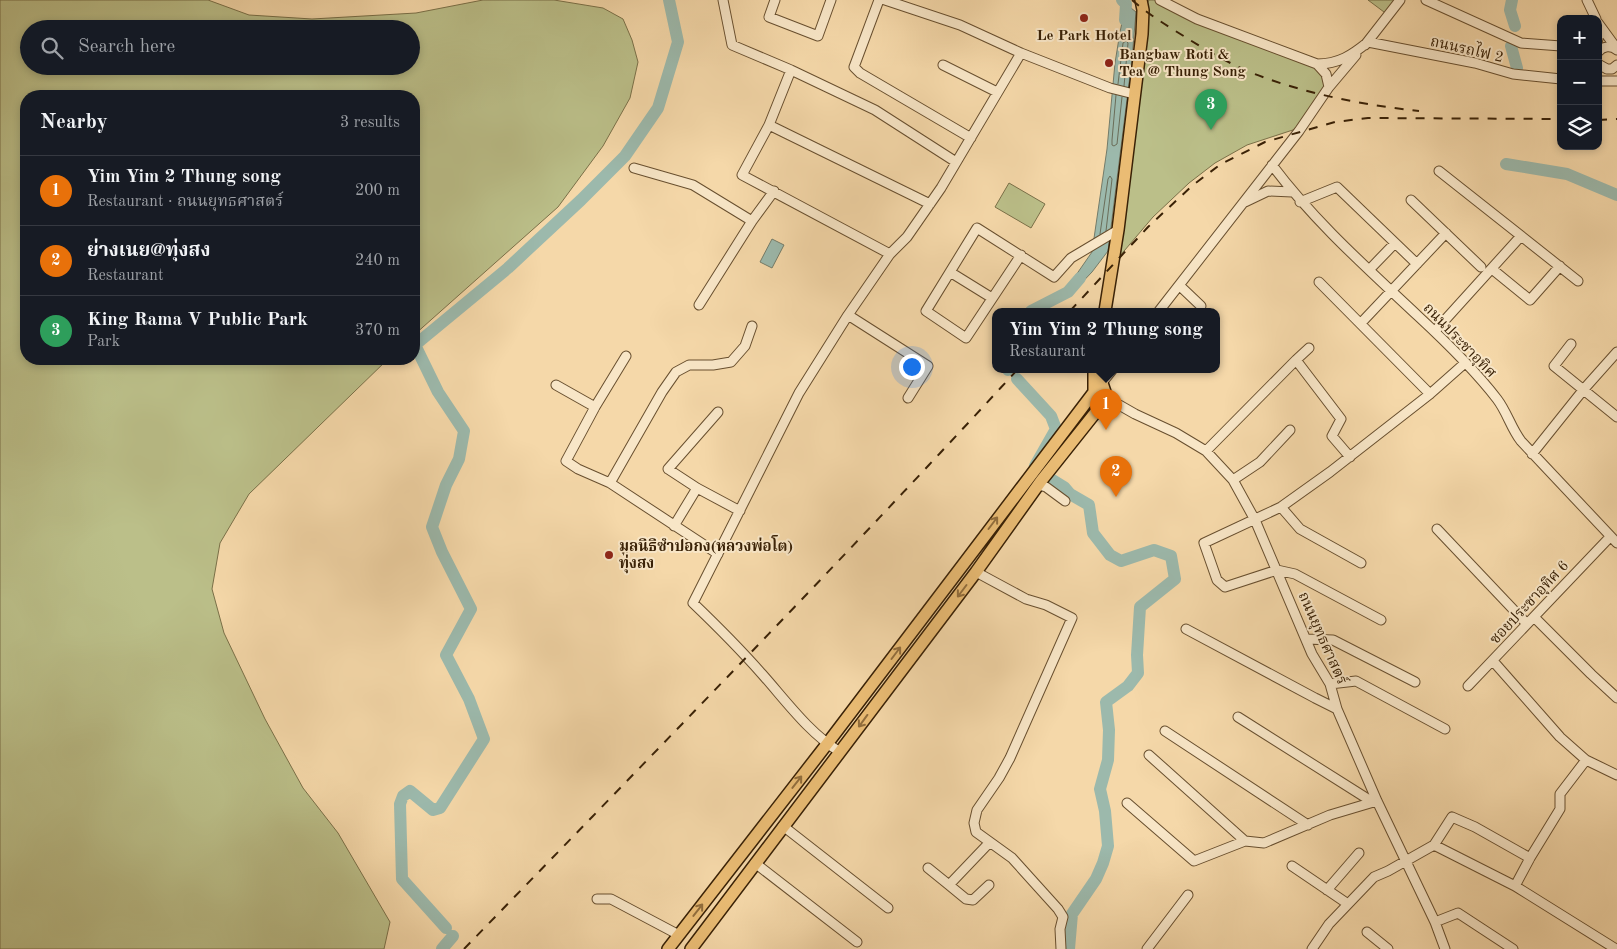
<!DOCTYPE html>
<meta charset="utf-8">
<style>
:root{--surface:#171b24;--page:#20242c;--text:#f1f3f6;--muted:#9ea1a6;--line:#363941;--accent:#c59692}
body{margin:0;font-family:"Old Standard TT","Noto Serif Thai",serif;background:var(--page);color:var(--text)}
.controls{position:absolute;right:15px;top:15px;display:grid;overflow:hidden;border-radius:10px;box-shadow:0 2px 8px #0003}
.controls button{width:45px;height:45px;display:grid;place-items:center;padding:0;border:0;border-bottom:1px solid var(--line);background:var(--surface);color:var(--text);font:25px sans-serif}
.you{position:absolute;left:911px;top:366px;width:18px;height:18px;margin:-12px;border:4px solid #fff;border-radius:50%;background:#1a73e8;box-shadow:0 0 0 8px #1a73e833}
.badge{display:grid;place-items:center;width:32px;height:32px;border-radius:50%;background:var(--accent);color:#fff;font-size:16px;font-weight:700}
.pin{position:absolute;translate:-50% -41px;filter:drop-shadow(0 1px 2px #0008)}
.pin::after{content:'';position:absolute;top:26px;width:18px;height:15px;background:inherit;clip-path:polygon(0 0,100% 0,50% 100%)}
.popup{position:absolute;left:992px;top:308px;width:228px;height:65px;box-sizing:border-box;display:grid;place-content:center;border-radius:10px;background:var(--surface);filter:drop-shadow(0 1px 4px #0005);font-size:16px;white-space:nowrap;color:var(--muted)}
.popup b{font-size:19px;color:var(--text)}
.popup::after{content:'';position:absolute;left:50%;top:100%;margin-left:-10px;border:10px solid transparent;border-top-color:var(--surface)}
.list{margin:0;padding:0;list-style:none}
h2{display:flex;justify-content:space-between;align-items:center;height:65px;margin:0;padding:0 20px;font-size:21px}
h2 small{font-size:16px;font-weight:400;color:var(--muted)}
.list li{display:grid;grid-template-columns:32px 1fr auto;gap:15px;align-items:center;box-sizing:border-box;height:70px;padding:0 20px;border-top:1px solid var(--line)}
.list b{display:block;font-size:19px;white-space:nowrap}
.list p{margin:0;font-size:16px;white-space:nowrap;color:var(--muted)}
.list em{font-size:16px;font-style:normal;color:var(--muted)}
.icon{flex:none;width:28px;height:28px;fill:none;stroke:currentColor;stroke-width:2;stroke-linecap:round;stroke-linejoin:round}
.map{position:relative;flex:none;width:1617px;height:949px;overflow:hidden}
.search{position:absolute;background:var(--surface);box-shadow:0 2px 8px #0003;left:20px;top:20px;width:400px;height:55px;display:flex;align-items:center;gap:12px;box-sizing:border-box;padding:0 18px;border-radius:28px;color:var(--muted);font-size:19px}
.panel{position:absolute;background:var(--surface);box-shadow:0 2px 8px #0003;left:20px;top:90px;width:400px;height:275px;border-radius:20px}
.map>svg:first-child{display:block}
.green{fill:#bbbf89;stroke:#7a7048;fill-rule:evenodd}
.water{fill:#9cb9ac;stroke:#747c6a}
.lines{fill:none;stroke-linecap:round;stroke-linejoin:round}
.shore{stroke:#6a6d59;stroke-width:1}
.river{stroke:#9cb9ac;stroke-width:12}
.minor-casing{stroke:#684f2f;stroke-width:11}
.major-casing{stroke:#392106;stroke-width:14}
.minor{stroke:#f8e6c7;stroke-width:9}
.major{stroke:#eabc74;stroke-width:11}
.rail{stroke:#392106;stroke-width:2;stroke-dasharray:9 9;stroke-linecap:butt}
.oneway{stroke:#926e3d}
.poi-dot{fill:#8f2418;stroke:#f8e6c7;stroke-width:2}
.labels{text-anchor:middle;stroke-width:4;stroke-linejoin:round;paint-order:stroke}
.poi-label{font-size:15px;font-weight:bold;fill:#392106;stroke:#f8e6c7;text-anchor:start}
.street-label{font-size:15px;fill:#392106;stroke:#f8e6c7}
</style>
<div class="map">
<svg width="1617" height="949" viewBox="0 0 1617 949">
<rect width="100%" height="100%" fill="#f5d8a9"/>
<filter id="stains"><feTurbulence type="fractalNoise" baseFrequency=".004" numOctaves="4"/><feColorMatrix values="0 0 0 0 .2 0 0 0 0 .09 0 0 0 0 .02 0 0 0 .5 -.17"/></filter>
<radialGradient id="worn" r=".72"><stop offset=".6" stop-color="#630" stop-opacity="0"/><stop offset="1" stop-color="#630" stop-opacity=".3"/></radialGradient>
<path class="green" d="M0,0H208L249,15L312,19L416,13L483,0H554L603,8L623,19L632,40L638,62L630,98L603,146L558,207L414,335V96H26V359H388L249,494L220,543L212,589L224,633L265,719L303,788L338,833L390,922L384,949H0ZM29,29H411V66H29Z
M1149,0H1160L1317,64L1329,87L1302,127L1247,145L1215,163L1189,183L1153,217L1113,264L1143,10Z
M1368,0H1400L1388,15Z
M1009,183L1045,204L1031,228L995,207Z"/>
<path class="water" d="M1126,4L1136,12L1132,59L1108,251L1092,272L1072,293L1067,288L1092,252L1107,149L1115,63L1120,32Z
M772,239L784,245L772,268L760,262Z"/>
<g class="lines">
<path class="shore" d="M1118,84L1123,43L1126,41L1128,43L1124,86
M1116,95L1112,140V145L1114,146L1117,144L1122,97
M1100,234L1108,179L1110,176L1112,179L1106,231"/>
<path class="river" d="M1122,0L1126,4L1125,20
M1512,0L1510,10L1515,26
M1511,46L1517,68
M1506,164L1567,174L1617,195
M1031,311L1068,292L1080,278
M1008,369V370
M1017,379L1051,416L1056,429L1035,466L1051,479L1064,487L1070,494L1089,505L1093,533L1110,555L1121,561L1154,550L1171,556L1175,579L1140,607L1137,655L1138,673L1128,686L1106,702L1109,730L1108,760L1100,789L1105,811L1108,846L1103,863L1096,879L1072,914L1069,949
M446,928L402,879L400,804L403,796L410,791L433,810L440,808L484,739L469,699L446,655L471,609L442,552L432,527L446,485L459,459L464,431L438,392L415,345L508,268L581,200L625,156L658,108L678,42L669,0
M442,949L453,936"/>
<defs>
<path id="minor" d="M723,0L732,45L791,70L875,110L956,162
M775,0L769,17L818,36L831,0
M879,0L854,67L860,73L971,138
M885,0L960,25L1021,53L1110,88L1134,94
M1160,0L1197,19L1317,64C1339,64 1352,55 1368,42L1475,63L1513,74L1561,79
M1426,0L1521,43L1561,46
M1587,0L1596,19
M1598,23L1617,49
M1598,39L1599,26
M1365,45L1400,0
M1598,52C1603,46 1611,45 1617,50
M1317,64L1326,74L1329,87
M1598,64L1607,69H1612L1617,65
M943,65L997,92
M791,70L769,125L742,175L890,254
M1598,81H1617
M769,125L930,204
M1272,165C1314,221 1367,268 1418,316C1445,341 1474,369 1497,399C1507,412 1511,428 1521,441L1617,543
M634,168L693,185L752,221
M1439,171L1578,281
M1411,200L1481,267
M1245,202L1268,191L1292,192
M1300,202L1337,187L1417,264
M1021,255L966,338L926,311L977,228L1054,277L1071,258L1118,230
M1492,269L1530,300L1560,266
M1369,270L1395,243
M950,272L992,298
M1319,282L1430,394
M1180,286L1201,306
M699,305L752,221L774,191
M1159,311L1299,131L1329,87L1356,55
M848,315L928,366L908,398
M1361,323L1446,233
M1435,331L1521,236
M1571,344L1554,366L1617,417
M626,356L595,407L566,461L578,469L610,483L718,554
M1296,360L1309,348
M1101,384L1113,369
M556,385L595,407
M1107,398L1135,414L1176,433L1206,451L1233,480L1255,520L1312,654L1330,684L1337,709L1377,801L1435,922L1445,949
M718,412L668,469L697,488L740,511
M1206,451L1296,360L1341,419L1332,436L1350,457
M1532,454L1584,389L1617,352
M1233,480L1260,462L1290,430
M610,483L662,392L676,372L689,365H713L731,362L745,346L752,326
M1038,485L1046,487L1065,501
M1281,507L1300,529L1361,563
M674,526L697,488
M1437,529L1527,624
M976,572L1026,599L1046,605L1072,618L1010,758L999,778L977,810L974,823L976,832L1012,858L1058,909L1063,917L1060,929L1061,949
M1534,617L1591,674L1617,698
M1381,620L1295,574L1277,570L1225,587L1217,580L1204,543L1281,507L1330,472L1430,394L1465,363
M1186,629L1315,698L1337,709
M1307,639L1333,640L1415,682
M1493,661L1560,737L1586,760L1617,775
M1330,684L1356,681L1445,729
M1468,686L1610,537
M1238,717L1371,801
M1165,731L1308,825
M840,752C809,733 786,701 762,674C740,649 717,626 693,603L799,393L848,315L890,254L907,237L941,188L1021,53
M1149,755L1245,841
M1127,803L1194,861L1245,841L1264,843L1330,815L1377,801
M783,826L888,908
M1434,845L1515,886L1616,949
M755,863L857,942
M1292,866L1348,904
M928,868L949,885L990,842
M949,885L966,899L973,900L989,885
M1515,886L1530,858L1560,809V794L1586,760
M1327,890L1359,853
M597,899H611L679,935
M1435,922L1458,913L1513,949
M1367,932L1388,949
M1147,949L1188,895
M1312,949L1329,924L1374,877L1388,871L1434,845L1452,817L1475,827L1530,858"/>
<path id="major" d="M1105,311L1118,230L1142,34L1143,10L1141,0
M668,949L827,744L1094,392V369
M691,949L976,572L1041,481L1107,398L1102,383V369"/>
</defs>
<use href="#minor" class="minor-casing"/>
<use href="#major" class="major-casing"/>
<use href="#minor" class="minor"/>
<use href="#major" class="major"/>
<path class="rail" d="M1132,0C1147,13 1164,24 1182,35C1204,49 1228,63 1252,73C1306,94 1363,105 1419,111
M1598,120L1617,119
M1070,311L1148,227L1193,185L1221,164L1265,142L1335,122L1368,118L1561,119
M464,949C650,757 837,566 1018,369"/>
</g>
<defs><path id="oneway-shaft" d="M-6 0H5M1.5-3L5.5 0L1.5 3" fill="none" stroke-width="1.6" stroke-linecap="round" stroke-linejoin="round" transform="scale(1.25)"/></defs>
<g class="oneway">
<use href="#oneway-shaft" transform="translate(993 523) rotate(-53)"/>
<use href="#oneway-shaft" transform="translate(962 591) rotate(127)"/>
<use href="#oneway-shaft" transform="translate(896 653) rotate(-53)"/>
<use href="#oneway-shaft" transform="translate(863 721) rotate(126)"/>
<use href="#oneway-shaft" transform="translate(797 782) rotate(-52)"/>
<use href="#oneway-shaft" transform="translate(698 910) rotate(-52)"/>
</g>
<g class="poi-dot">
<circle cx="1084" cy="18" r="5"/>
<circle cx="1109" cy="63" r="5"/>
<circle cx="609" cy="555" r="5"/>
</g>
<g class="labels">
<g class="poi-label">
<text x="1084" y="40" text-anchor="middle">Le Park Hotel</text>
<text x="1119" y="59">Bangbaw Roti &amp;<tspan x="1119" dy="17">Tea @ Thung Song</tspan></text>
<text x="619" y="551">มูลนิธิซำปอกง(หลวงพ่อโต)<tspan x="619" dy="17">ทุ่งสง</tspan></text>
</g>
<g class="street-label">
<text transform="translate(1467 49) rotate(13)" y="5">ถนนรถไฟ 2</text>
<text transform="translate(1460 340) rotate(46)" y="5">ถนนประชาอุทิศ</text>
<text transform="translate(1529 602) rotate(-47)" y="5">ซอยประชาอุทิศ 6</text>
<text transform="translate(1323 638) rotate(66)" y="5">ถนนยุทธศาสตร์</text>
</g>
</g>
<rect width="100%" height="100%" filter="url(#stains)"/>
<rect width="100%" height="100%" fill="url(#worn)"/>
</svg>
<div class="controls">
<button>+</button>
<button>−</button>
<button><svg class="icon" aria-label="layers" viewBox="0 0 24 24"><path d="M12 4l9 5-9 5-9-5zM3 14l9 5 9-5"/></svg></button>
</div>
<div class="you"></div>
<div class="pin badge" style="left:1106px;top:430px;background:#e8710a">1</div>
<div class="popup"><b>Yim Yim 2 Thung song</b>Restaurant</div>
<div class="pin badge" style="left:1116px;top:497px;background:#e8710a">2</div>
<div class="pin badge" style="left:1211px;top:130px;background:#2e9e5b">3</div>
<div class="search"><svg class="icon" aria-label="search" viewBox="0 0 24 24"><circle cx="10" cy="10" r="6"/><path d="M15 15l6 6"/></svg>Search here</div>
<section class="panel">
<h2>Nearby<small>3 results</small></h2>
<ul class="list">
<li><span class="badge" style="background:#e8710a">1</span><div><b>Yim Yim 2 Thung song</b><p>Restaurant · ถนนยุทธศาสตร์</p></div><em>200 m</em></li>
<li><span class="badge" style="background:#e8710a">2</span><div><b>ย่างเนย@ทุ่งสง</b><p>Restaurant</p></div><em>240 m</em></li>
<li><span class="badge" style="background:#2e9e5b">3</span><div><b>King Rama V Public Park</b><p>Park</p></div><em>370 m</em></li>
</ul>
</section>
</div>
